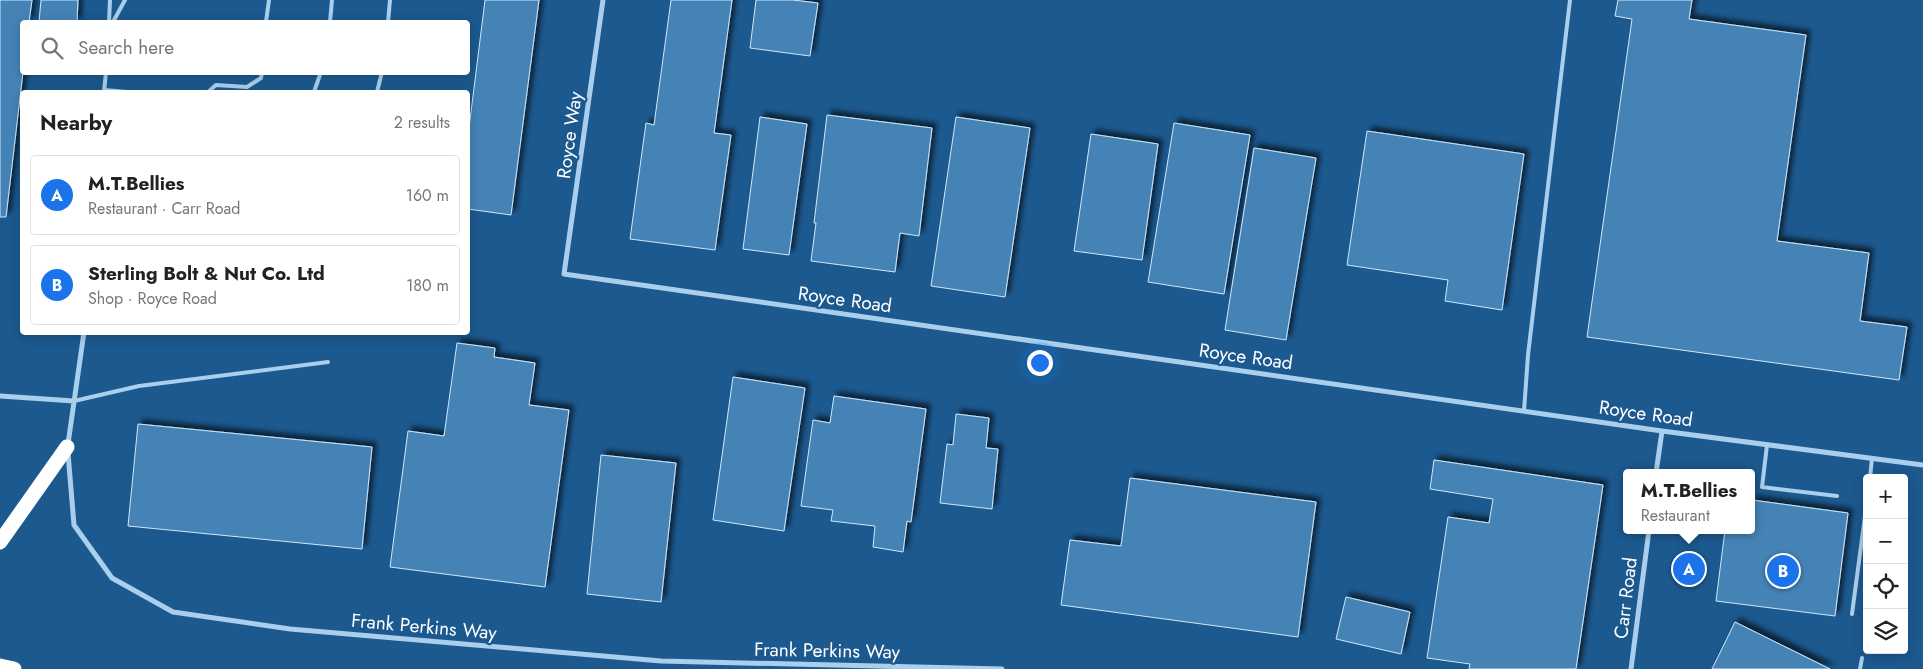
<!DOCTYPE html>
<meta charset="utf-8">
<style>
:root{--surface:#fff;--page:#f6f6f6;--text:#222;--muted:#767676;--line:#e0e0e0;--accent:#1a73e8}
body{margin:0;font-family:Jost,sans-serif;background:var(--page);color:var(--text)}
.controls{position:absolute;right:15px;bottom:15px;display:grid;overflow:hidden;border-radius:5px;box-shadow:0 2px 12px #0003}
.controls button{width:45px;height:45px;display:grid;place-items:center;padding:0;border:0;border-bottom:1px solid var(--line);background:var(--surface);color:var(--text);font:25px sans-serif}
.you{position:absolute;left:1039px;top:362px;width:18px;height:18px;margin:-12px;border:4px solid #fff;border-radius:50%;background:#1a73e8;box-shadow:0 0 0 8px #1a73e833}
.badge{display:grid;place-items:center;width:32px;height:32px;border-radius:50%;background:var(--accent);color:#fff;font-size:16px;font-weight:700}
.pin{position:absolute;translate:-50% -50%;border:2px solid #fff;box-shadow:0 1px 5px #0006}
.popup{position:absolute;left:1623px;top:469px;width:132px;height:65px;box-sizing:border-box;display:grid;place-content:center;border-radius:5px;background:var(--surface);filter:drop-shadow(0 1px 4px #0005);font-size:16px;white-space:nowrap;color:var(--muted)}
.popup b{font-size:19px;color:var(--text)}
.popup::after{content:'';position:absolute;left:50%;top:100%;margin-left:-10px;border:10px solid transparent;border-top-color:var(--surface)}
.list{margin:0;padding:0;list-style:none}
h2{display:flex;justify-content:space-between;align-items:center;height:65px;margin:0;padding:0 20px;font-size:21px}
h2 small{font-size:16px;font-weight:400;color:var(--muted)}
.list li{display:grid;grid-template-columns:32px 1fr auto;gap:15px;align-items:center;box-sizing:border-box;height:80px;margin:0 10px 10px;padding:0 10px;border:1px solid var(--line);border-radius:5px}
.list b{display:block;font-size:19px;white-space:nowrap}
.list p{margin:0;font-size:16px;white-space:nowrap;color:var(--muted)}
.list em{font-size:16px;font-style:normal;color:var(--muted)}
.icon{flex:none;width:28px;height:28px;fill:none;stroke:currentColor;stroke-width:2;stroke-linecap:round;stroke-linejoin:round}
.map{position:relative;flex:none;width:1923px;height:669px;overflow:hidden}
.search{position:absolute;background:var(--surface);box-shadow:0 2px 12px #0003;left:20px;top:20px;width:450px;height:55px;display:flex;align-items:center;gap:12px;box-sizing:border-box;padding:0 18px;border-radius:5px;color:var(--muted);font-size:19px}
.panel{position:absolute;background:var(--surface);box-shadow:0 2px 12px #0003;left:20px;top:90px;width:450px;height:245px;border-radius:5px}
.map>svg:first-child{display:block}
.building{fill:#4483b7;stroke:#d0e7fa;filter:url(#shadow)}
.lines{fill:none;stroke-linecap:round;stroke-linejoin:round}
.lane{stroke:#aacfed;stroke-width:4}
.street{stroke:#aacfed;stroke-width:5}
.highway{stroke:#fff;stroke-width:15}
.labels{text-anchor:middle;stroke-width:4.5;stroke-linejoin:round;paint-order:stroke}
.street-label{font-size:19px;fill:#fff;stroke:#1c598f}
</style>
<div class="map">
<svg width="1923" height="669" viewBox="0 0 1923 669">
<defs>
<filter id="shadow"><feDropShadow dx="4.5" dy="-4.5" stdDeviation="2.5" flood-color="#0009"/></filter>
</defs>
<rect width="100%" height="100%" fill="#1c598f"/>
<path class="building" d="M0,0H32L29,22H22L23,72L6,217H0Z
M41,0H78L77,22H39Z
M485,0H539L511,215L468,209V136Z
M671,0H732L714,133L731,135L715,250L630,239L646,123L654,125Z
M756,0H793L818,3L810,56L750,48Z
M1618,0H1692L1689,19L1806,35L1777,241L1869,253L1860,321L1907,327L1899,380L1587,337L1632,19L1615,16Z
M827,115L932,128L919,236L900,233L895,272L811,261L816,223H814Z
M760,117L807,124L789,255L743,249Z
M956,117L1030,128L1005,297L931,286Z
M1174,123L1250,135L1224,294L1148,282Z
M1367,131L1524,154L1502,310L1445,301L1448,280L1347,265Z
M1091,134L1158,144L1142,260L1074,251Z
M1254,148L1316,158L1286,340L1225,330Z
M457,343L495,348L494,357L535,363L529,405L569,410L545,587L390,567L408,431L444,436Z
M733,377L805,388L784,531L713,520Z
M834,396L926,409L911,522L907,521L903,552L873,547L875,526L831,521L833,510L801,506L813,420L830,423Z
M956,414L989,418L986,448L998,449L992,509L940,503L947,444L953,445Z
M138,424L372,447L362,549L128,526Z
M601,455L676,463L661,602L587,594Z
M1434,460L1603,485L1576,669H1469L1470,664L1427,658L1448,517L1489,523L1493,499L1430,489Z
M1130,478L1316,502L1298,637L1061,605L1070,540L1121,546Z
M1752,500L1848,513L1835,616L1716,601L1725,530H1752Z
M1346,597L1410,612L1401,654L1336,639Z
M1735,622L1830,669H1712Z"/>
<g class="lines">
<path class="lane" d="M109,22L110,0
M113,22L125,0
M266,22L269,0
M330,22L332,0
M388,22L390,0
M105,90L127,92
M104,92L106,72
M208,92L216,85L247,87L261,78L262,72
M314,92L321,72
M377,92L382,72
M74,401L139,386L328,362
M1524,411L1528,355L1570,0
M1767,445L1762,487L1837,496
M1870,478L1872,458
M1852,614L1867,501
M1860,669L1862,658"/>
<path class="street" d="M603,0L564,274L1662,431L1923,465
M0,396L74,401
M68,444L84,332
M68,453L74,525L112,578L173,612L290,629L661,661L1002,669
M1656,473L1662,431
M1631,669L1649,530"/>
<path class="highway" d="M0,542L67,447
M0,666L14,669"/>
</g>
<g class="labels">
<g class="street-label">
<text transform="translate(569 135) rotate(-82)" y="7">Royce Way</text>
<text transform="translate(845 299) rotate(8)" y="7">Royce Road</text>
<text transform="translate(1246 356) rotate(8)" y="7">Royce Road</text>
<text transform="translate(1646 413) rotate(8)" y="7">Royce Road</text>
<text transform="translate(1625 598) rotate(-83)" y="7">Carr Road</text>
<text transform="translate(424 626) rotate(5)" y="7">Frank Perkins Way</text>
<text transform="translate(827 650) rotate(1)" y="7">Frank Perkins Way</text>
</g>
</g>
</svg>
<div class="controls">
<button>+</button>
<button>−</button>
<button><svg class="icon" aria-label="locate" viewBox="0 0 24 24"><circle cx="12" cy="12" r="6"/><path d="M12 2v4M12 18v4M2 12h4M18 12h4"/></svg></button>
<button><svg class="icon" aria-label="layers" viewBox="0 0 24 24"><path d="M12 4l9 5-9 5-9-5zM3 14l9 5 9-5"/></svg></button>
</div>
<div class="you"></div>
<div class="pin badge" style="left:1689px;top:569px">A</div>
<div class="popup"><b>M.T.Bellies</b>Restaurant</div>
<div class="pin badge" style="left:1783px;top:571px">B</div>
<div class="search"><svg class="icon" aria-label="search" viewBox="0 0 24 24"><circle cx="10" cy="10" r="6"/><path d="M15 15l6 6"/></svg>Search here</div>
<section class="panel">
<h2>Nearby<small>2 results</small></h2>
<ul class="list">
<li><span class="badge">A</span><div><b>M.T.Bellies</b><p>Restaurant · Carr Road</p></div><em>160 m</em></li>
<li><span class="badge">B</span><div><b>Sterling Bolt &amp; Nut Co. Ltd</b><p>Shop · Royce Road</p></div><em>180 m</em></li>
</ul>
</section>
</div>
